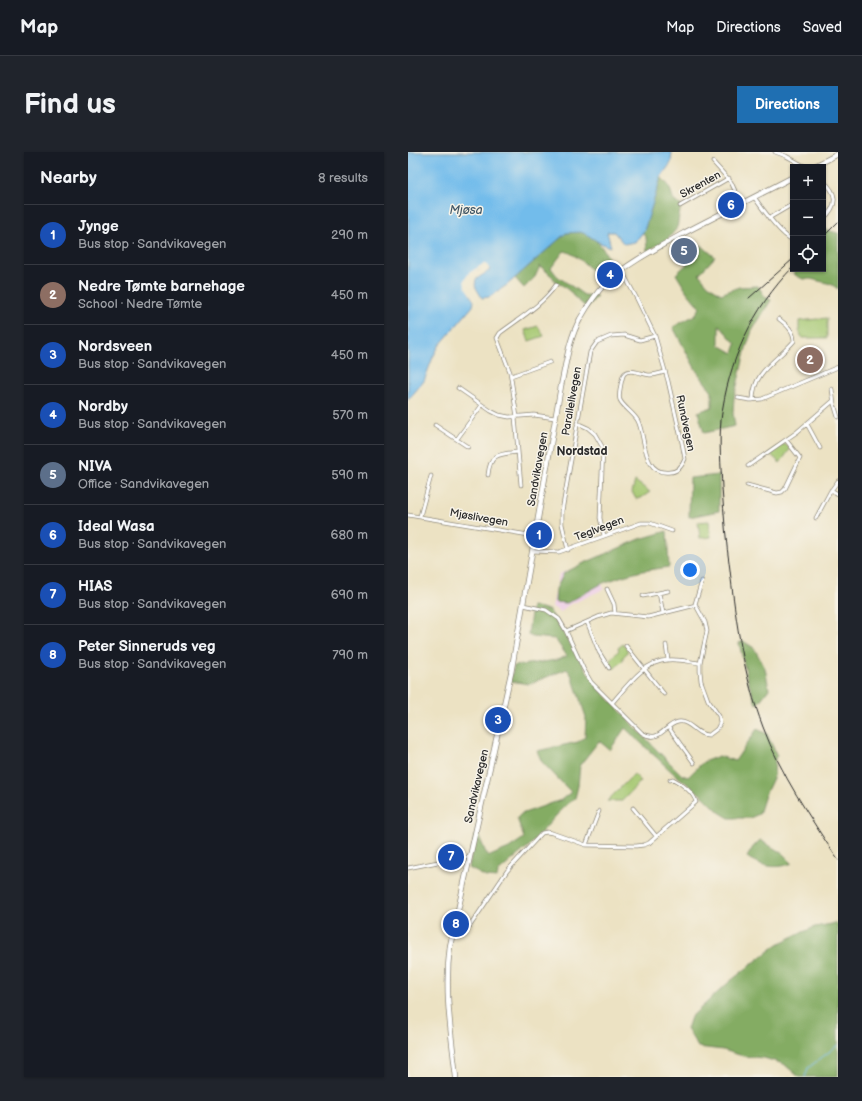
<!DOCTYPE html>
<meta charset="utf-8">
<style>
:root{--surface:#171b24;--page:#20242c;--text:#f1f3f6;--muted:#9ea1a6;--line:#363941;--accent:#1f6fb2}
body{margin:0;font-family:"Balsamiq Sans",sans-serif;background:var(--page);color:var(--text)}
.controls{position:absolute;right:12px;top:12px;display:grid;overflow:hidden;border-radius:0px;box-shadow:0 1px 3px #0004}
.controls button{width:36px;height:36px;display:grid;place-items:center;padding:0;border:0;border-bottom:1px solid var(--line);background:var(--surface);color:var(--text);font:20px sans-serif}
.you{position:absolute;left:282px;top:418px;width:14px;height:14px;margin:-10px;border:3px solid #fff;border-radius:50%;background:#1a73e8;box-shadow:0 0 0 6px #1a73e833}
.badge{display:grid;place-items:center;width:26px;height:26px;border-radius:50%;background:var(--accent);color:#fff;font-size:13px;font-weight:700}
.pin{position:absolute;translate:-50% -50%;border:2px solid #fff;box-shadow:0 1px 4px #0006}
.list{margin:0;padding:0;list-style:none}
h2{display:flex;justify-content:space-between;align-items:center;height:52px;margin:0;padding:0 16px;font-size:17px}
h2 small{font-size:13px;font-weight:400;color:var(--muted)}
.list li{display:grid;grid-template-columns:26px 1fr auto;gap:12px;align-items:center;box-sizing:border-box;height:60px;padding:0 16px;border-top:1px solid var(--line)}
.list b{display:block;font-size:15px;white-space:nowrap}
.list p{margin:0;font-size:13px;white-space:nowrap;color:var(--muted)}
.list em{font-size:13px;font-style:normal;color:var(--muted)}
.icon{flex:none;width:22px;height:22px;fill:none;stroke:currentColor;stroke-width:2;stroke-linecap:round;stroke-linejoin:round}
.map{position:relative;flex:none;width:430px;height:925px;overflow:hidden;border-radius:0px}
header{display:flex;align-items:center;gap:24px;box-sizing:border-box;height:56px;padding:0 20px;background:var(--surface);border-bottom:1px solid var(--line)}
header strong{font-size:19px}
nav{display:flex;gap:22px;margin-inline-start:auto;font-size:14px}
.intro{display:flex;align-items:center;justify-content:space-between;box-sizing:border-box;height:96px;padding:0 24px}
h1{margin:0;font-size:28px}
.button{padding:10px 18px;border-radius:0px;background:var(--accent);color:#fff;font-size:14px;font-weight:700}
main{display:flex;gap:24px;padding:0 24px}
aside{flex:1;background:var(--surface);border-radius:0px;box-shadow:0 1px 3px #0004}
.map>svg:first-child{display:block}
.built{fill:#eed0e7}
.green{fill:#a5c871;stroke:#687a4e}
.forest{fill:#84ac63;stroke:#586c47;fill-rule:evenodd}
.water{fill:#72bceb;stroke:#4e748b}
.pier{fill:#ece2c3}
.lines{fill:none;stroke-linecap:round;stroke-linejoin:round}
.stream{stroke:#72bceb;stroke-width:1}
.street-casing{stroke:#8c8677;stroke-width:4.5}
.secondary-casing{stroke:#8c8677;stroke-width:6}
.street{stroke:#fff;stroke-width:3}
.secondary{stroke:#fff;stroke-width:4.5}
.rail{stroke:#2b2b2b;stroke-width:1}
.labels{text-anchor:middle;stroke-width:3;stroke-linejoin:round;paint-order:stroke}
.street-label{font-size:11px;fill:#2b2b2b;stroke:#f7f3e8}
.water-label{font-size:12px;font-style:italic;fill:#405665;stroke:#f7f3e8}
.neighbourhood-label{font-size:12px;font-weight:bold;fill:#2b2b2b;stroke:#f7f3e8}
</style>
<header>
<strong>Map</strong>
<nav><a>Map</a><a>Directions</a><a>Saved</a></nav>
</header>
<div class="intro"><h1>Find us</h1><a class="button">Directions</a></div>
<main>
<aside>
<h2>Nearby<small>8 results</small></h2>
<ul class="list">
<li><span class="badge" style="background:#1a4fb4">1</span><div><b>Jynge</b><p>Bus stop · Sandvikavegen</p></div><em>290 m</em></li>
<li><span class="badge" style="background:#8d6e63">2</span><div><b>Nedre Tømte barnehage</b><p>School · Nedre Tømte</p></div><em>450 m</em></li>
<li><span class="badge" style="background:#1a4fb4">3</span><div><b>Nordsveen</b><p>Bus stop · Sandvikavegen</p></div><em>450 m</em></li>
<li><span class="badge" style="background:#1a4fb4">4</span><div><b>Nordby</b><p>Bus stop · Sandvikavegen</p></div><em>570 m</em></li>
<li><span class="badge" style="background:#5c6f8a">5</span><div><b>NIVA</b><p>Office · Sandvikavegen</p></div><em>590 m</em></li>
<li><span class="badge" style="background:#1a4fb4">6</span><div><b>Ideal Wasa</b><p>Bus stop · Sandvikavegen</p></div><em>680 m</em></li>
<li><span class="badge" style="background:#1a4fb4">7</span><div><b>HIAS</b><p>Bus stop · Sandvikavegen</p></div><em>690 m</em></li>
<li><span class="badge" style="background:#1a4fb4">8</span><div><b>Peter Sinneruds veg</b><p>Bus stop · Sandvikavegen</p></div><em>790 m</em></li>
</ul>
</aside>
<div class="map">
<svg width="430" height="925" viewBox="0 0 430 925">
<rect width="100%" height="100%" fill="#f7f3e8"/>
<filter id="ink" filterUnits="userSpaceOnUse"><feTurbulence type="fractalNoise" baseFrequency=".025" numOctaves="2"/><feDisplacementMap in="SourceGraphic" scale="8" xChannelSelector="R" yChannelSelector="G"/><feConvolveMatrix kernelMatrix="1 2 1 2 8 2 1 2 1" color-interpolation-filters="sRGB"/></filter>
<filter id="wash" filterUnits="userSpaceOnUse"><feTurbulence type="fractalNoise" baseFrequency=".012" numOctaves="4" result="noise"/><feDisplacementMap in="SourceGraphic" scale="16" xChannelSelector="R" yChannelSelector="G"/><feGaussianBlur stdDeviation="0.9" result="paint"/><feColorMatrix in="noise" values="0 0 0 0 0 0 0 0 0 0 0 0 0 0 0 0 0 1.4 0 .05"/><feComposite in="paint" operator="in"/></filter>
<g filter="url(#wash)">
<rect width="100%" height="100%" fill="#ece2c3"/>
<path class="built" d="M184,409L196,437L159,454L153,460L144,455L151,422Z"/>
<path class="green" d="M419,166V186H394L391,178V169Z
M130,174L136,184L121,189L117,178Z
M377,292L382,297L372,311L361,301L373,293Z
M227,329L242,340L233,346L228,347L224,340Z
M301,369L303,385L292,386L290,370Z
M215,492L219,497V501L215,505V508L206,517L203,514L202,508L211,498L210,496Z
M226,622L233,629L214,649H199Z"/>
<path class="forest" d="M253,25L261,34L266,49L273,53L269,76L260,87L239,99L238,85L234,81L236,79Z
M415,77L430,81V137L423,132L403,127H395L387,123L386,117H415Z
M172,80C198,88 195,106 212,119L196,135C192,124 167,100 156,99L143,116L149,124L176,143L189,144L179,156L164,143L165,142L154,133L147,130L145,125L132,114L127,125L116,136L107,126L158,81Z
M293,93L307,105L291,122L300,133L313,142L331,135L350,134L357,145L363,148L344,179L338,196L326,246L325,261L327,274L296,281L290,260L304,255V240L288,218L265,175L287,163L292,156L279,140L268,122L288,104ZM311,173L328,192L325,201L311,193Z
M311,323V359L281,365L282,326Z
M259,379L261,415L234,419L215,424L195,431L159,451L147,450L148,437L156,421L174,412L232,387Z
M124,454L141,458L155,479L165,497L188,533L245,594L274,623L280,625L295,610L311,604L327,609L349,577L359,582L369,604L367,606L366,624L357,643L351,662L342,666H321L311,660L296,645L264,620L217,576L202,598L191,589L172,613L170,634L167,646L154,657L122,693L90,720L89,726L78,725L61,716L66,685L70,682L78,701L82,704L101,696L116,686L109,666L113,662L153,648L163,640L134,610L129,599L170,590L177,585L178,565L164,524L159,517L121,532L102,529L106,514L149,508L159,504L147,487L125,485L120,483Z
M335,489L346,496L357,516L361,537L351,550L348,552L340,529L331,491Z
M352,688L374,701L384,711C369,718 352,714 339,705L345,695Z
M429,771L430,774V925H391L376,912L356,906L335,904L315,898L290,895L279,877L283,865L321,830L353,805L370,792L388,783L407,775Z"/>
<path class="water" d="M0,0H264L263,11L253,25L236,79L227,90L216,92L206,80H199L203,95L192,91L178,82L172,80L158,81L99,133L81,145L74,146L67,134L68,127L82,118L80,115L77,114L58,126L61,140L66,149L65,154L31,194L25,205L16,229L0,248Z"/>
<path class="pier" d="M75,112H78L81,114L80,119L69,126L66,128V131L67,137L73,148L66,138L65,130L67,126L77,120L79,118V116L71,118L60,127V132L68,148V151L57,135L56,128L61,121Z"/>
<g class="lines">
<path class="stream" d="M397,925L400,916L430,893"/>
</g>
</g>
<g filter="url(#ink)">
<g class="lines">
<defs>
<path id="street" d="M367,0L378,4L398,15
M305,10L323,30L333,52
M415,29C430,41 430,54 415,67
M346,45C354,56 373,84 385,88
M272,54L321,26
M361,66L385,52
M214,119L229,147L247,184L260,229L274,291L277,307C274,314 269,320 262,320C234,324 238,285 230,269C226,261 215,255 212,248C210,244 214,225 216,222C221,215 236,223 242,223C248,223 252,221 257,220
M103,224L142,210
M50,236L83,259L91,263L101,265L126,263L147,266
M424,237L426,252L430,265
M330,246L342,248L354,247L430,215
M345,248C345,219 369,209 386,189C386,179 379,173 371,167
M107,265L113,333
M109,265L102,220L89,186L92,181C112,166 134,153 148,133
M169,271L180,276L187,282L195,296L192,366L196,384
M399,272L412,296
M27,273L60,295
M49,287L74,253
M340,314L389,280L425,249
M80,323C82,301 92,302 110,300
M339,333L369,341L374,340L377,337L392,306L378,288
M423,338L430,342
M0,363L127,384
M12,364L23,324
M408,366L422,340L430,329
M160,398L154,372V359L182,200L189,190L203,184L216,183L232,188L247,184
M124,399L151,400L233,371H242L264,379
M199,437L206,452L207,461
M251,441L255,461
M235,444L260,439
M115,453L138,458L151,467L158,479L175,516L183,530L234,581C252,592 256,573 270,570C283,568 288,584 301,583L309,577L312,571L311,564L300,548L293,529L292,519V511L299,479L297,470L287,452L294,429
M179,470L191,500L201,516
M158,479L190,465L203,461L240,465L288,453
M258,493L260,508
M218,494L256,542
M204,551C219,534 236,509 260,508C271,507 282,510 292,511
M261,576L286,611
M225,656L248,684
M178,693L191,659
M0,716L50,706L61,705
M45,775L57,776L62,774L99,719L134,681L139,680L144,681L178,693L228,694L236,693L241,691L288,650C286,641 273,631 265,627L262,628"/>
<path id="secondary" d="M405,15L430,2
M48,925C43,880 36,839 42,794L103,521L153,234C158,211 161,187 172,167C179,155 187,142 197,132C218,112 251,95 276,81C312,62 349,44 385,25"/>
</defs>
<use href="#street" class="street-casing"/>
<use href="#secondary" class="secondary-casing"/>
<use href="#street" class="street"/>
<use href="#secondary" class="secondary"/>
<path class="rail" d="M415,85L430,70
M385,115C344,157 320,210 313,268C311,291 313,313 314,336C316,363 318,391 322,418C328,471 336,525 355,575C373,623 402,665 430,708
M341,146L385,107"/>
</g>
</g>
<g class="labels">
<g class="street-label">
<text transform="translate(292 32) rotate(-29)" y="4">Skrenten</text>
<text transform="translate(163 249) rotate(-80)" y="4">Parallellvegen</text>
<text transform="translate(278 271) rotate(78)" y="4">Rundvegen</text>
<text transform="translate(129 317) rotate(-80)" y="4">Sandvikavegen</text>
<text transform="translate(71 365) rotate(10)" y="4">Mjøslivegen</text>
<text transform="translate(191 376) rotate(-21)" y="4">Teglvegen</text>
<text transform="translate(68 634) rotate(-77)" y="4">Sandvikavegen</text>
</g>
<g class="water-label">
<text x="58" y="62">Mjøsa</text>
</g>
<g class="neighbourhood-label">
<text x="174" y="303">Nordstad</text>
</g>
</g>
</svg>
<div class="controls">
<button>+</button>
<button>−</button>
<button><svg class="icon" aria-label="locate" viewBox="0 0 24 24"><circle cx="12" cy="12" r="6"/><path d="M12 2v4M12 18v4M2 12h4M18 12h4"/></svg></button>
</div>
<div class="you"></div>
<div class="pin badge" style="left:131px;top:383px;background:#1a4fb4">1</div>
<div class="pin badge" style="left:402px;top:208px;background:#8d6e63">2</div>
<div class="pin badge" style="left:90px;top:568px;background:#1a4fb4">3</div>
<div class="pin badge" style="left:202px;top:123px;background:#1a4fb4">4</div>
<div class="pin badge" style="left:276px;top:99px;background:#5c6f8a">5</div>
<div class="pin badge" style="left:323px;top:53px;background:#1a4fb4">6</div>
<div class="pin badge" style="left:43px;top:705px;background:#1a4fb4">7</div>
<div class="pin badge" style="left:48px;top:772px;background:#1a4fb4">8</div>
</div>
</main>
